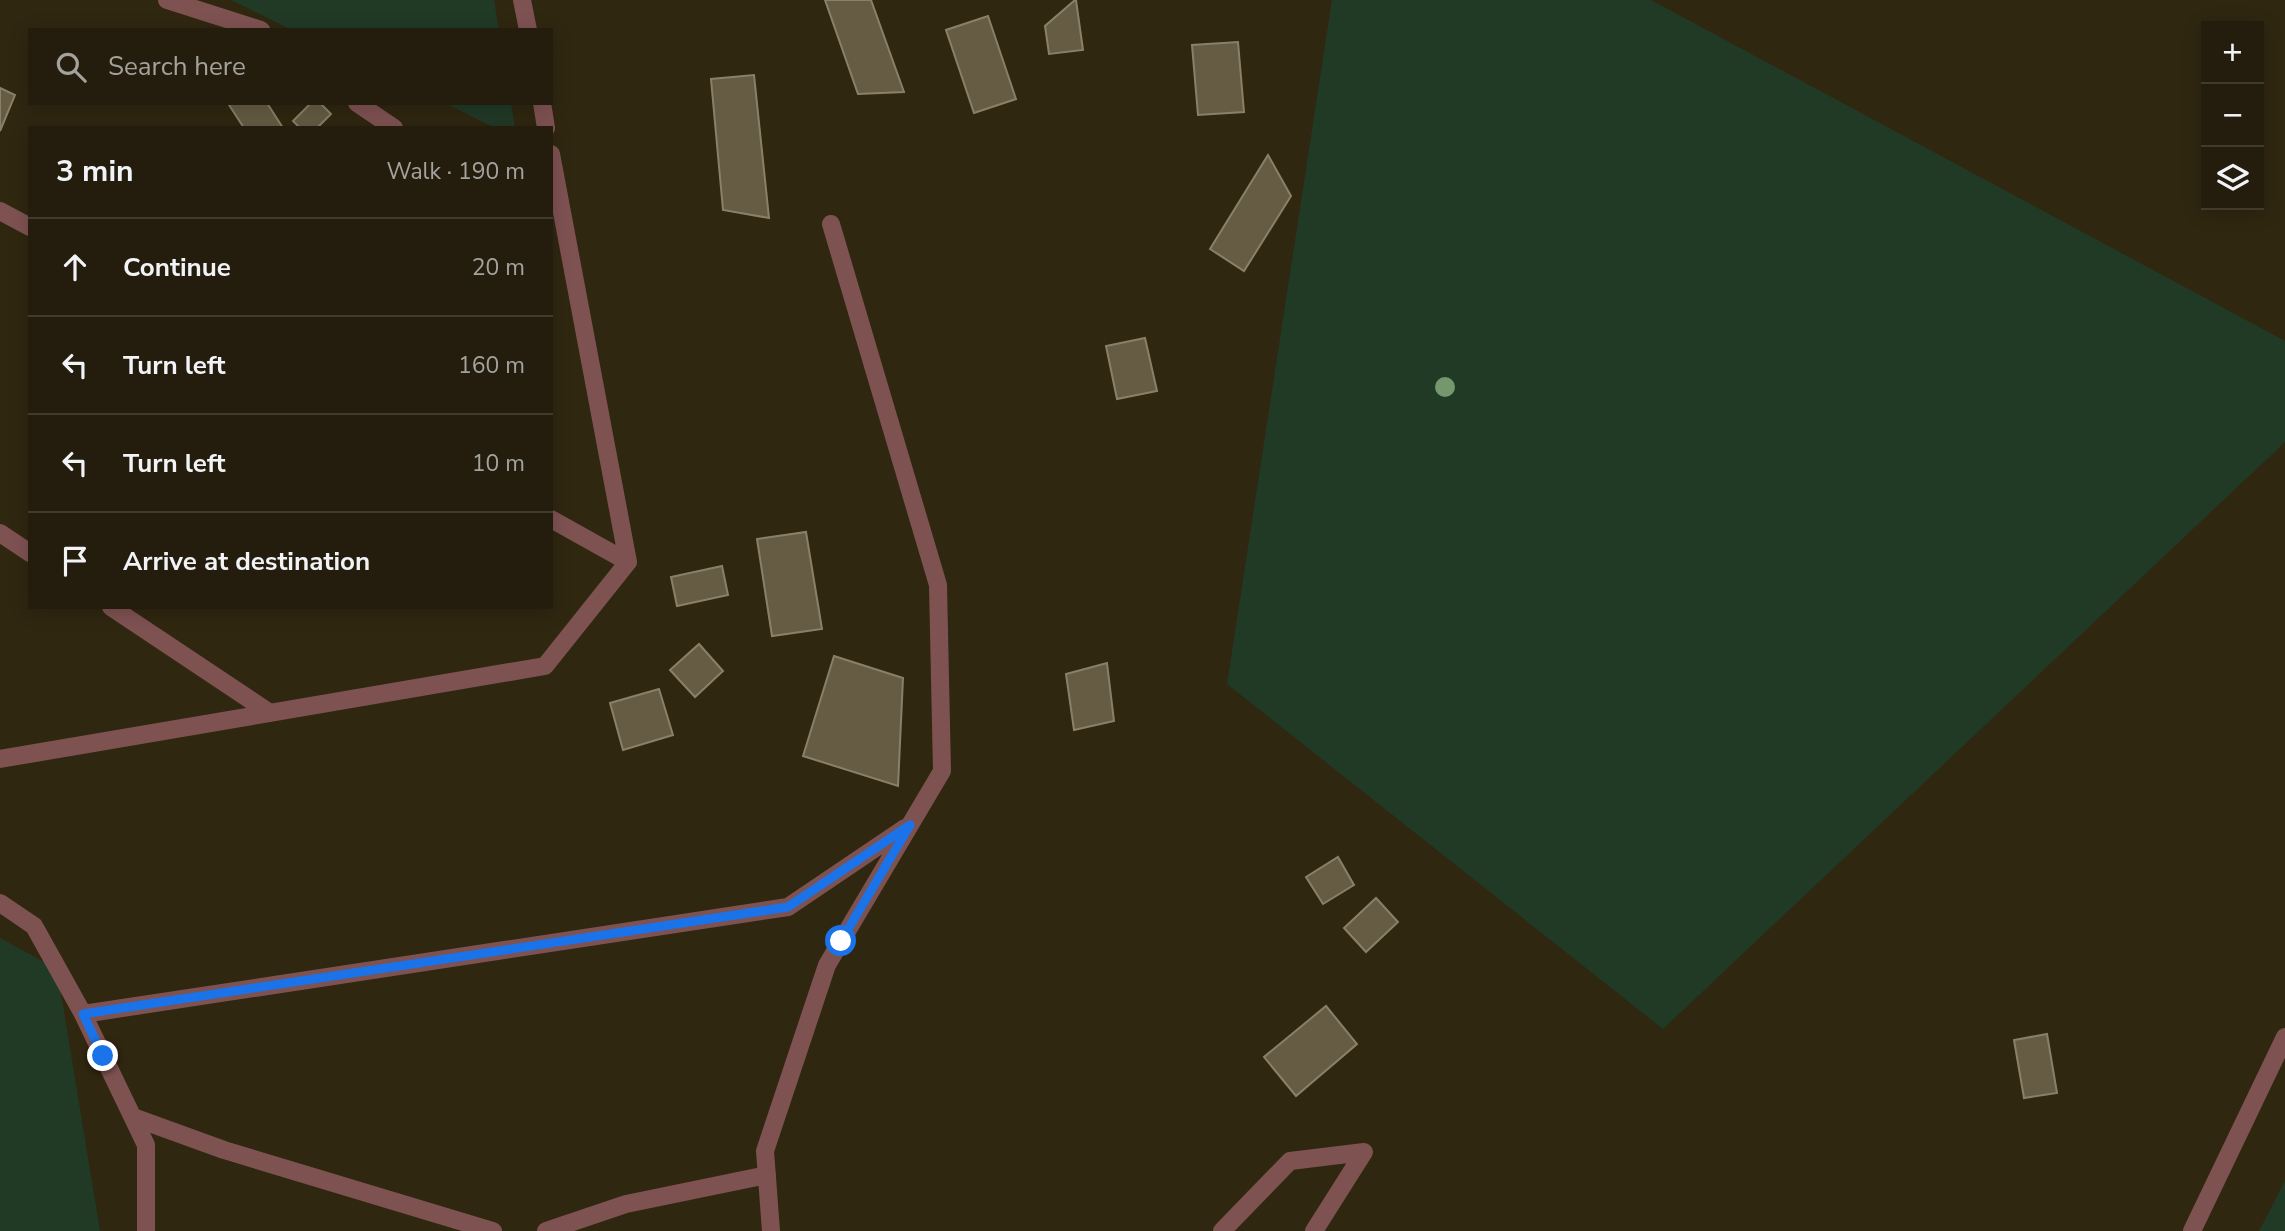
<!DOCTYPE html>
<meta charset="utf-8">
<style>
:root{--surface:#241d0d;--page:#302a1b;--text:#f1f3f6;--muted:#a3a29d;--line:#413b2e}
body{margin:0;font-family:"Nunito Sans",sans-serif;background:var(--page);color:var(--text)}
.controls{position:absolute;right:21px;top:21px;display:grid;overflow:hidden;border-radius:0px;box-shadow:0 4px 18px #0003}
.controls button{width:63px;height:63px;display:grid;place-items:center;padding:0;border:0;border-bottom:2px solid var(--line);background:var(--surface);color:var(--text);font:35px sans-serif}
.stop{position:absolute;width:21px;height:21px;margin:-16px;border:5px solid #1a73e8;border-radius:50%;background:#fff}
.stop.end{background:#1a73e8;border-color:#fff;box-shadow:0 2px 7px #0008}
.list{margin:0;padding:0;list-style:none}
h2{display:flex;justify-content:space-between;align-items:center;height:91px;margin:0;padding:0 28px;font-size:30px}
h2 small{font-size:23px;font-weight:400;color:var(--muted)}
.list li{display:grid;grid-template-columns:46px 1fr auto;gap:21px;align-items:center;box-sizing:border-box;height:98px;padding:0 28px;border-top:2px solid var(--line)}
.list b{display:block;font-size:26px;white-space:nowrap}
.list em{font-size:23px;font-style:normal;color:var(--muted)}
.icon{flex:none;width:38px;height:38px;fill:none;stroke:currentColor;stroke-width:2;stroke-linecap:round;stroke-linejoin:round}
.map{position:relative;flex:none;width:2285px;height:1231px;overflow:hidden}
.search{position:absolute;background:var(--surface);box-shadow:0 4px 18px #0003;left:28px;top:28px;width:525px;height:77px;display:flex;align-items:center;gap:18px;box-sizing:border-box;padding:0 24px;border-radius:0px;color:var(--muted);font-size:26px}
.panel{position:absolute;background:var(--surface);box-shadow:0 4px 18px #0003;left:28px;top:126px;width:525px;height:483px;border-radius:0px}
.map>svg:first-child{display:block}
.green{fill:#213a26}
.building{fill:#665c44;stroke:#8a8067;stroke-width:2}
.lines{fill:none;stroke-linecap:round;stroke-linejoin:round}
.minor{stroke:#7f5252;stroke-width:18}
.tree{fill:#74976d}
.route{stroke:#1a73e8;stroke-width:9}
</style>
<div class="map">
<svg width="2285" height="1231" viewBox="0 0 2285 1231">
<rect width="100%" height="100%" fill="#302711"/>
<path class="green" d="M231,0H494L499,30H292Z
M1332,0H1651L2285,341V442L1663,1029L1227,684Z
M445,103H511L515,128H495Z
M0,938L57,969L100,1231H0Z
M2285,1181V1231H2259Z"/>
<path class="building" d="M825,0H871L904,92L858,94Z
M1075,0H1076L1083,50L1049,54L1045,26Z
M988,16L1016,99L974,113L946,30Z
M1238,42L1244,112L1198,115L1192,45Z
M754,75L769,218L723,210L711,79Z
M0,88L15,95L0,131Z
M233,103H267L283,128H244L229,105Z
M311,103H320L331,114L317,128H300L293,121Z
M1268,155L1291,196L1244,271L1210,249Z
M1145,338L1157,391L1117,399L1106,346Z
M806,532L822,629L772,636L757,539Z
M722,566L728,595L677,606L671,577Z
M699,644L723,671L695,697L670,670Z
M834,656L903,678L898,786L803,756Z
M1107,663L1114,721L1074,730L1066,674Z
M659,689L673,735L623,750L610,703Z
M1338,857L1354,885L1323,904L1306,877Z
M1376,898L1398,922L1366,952L1344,928Z
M1326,1006L1357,1044L1296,1096L1264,1057Z
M2047,1034L2057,1093L2024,1098L2014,1040Z"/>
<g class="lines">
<path class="minor" d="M167,0L261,30
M522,0L528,30
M357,103L394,128
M542,103L546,128
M0,211L30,227
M551,519L628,562
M0,533L30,553
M111,607L270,713
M0,759L545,666L628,562L551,154
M0,903L34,926L83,1014L146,1145V1231
M83,1014L788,907L905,828
M133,1117L224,1150L493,1231
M546,1231L626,1204L767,1175
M771,1231L765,1151L827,965L942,771L938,585L831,224
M1222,1231L1290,1161L1364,1152L1314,1231
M2192,1231L2285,1037"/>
</g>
<circle class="tree" cx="1445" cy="387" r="10"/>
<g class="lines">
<path class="route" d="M103,1056L83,1014L788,907L910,825L841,941"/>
</g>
</svg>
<div class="controls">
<button>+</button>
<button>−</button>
<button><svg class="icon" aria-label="layers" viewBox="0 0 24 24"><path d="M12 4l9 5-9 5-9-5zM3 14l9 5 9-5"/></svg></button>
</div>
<div class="stop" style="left:841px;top:941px"></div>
<div class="stop end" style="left:103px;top:1056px"></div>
<div class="search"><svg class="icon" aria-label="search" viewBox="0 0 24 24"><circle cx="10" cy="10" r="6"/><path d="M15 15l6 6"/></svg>Search here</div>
<section class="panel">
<h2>3 min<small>Walk · 190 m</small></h2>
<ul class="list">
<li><svg class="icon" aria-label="ahead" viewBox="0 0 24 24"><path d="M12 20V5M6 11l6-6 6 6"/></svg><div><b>Continue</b></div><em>20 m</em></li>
<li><svg class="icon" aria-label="left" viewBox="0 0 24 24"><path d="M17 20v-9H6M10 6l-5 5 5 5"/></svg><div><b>Turn left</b></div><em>160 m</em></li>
<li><svg class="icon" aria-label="left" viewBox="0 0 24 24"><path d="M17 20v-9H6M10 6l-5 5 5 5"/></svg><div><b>Turn left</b></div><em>10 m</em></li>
<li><svg class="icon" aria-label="arrive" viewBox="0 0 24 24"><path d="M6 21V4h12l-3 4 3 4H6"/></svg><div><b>Arrive at destination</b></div></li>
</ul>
</section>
</div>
